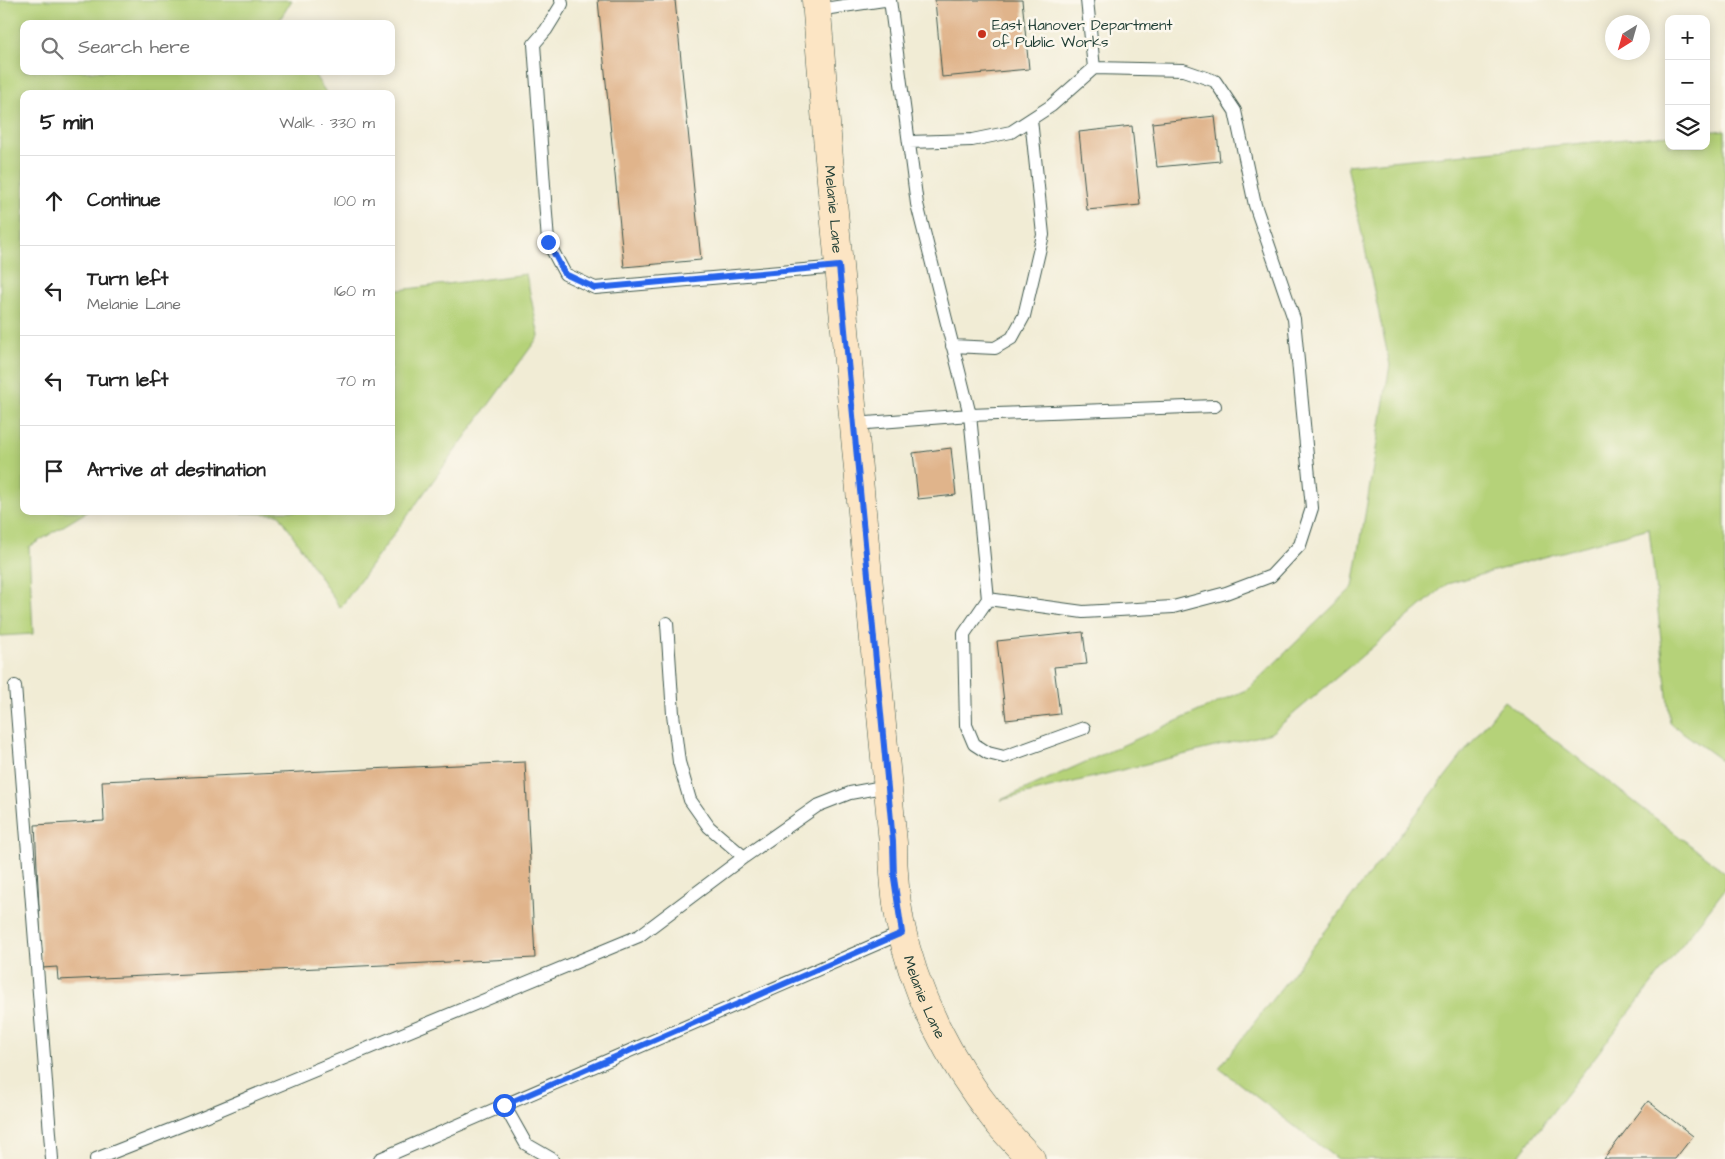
<!DOCTYPE html>
<meta charset="utf-8">
<style>
:root{--surface:#fff;--page:#f2f2f2;--text:#222;--muted:#767676;--line:#e0e0e0}
body{margin:0;font-family:"Architects Daughter",sans-serif;background:var(--page);color:var(--text)}
.controls{position:absolute;right:15px;top:15px;display:grid;overflow:hidden;border-radius:10px;box-shadow:0 2px 12px #0003}
.controls button{width:45px;height:45px;display:grid;place-items:center;padding:0;border:0;border-bottom:1px solid var(--line);background:var(--surface);color:var(--text);font:25px sans-serif}
.compass{position:absolute;left:1605px;top:15px;width:45px;height:45px;border-radius:50%;background:var(--surface);box-shadow:0 2px 12px #0003;rotate:217deg}
.stop{position:absolute;width:15px;height:15px;margin:-11px;border:4px solid #2563eb;border-radius:50%;background:#fff}
.stop.end{background:#2563eb;border-color:#fff;box-shadow:0 1px 5px #0008}
.list{margin:0;padding:0;list-style:none}
h2{display:flex;justify-content:space-between;align-items:center;height:65px;margin:0;padding:0 20px;font-size:21px}
h2 small{font-size:16px;font-weight:400;color:var(--muted)}
.list li{display:grid;grid-template-columns:32px 1fr auto;gap:15px;align-items:center;box-sizing:border-box;height:90px;padding:0 20px;border-top:1px solid var(--line)}
.list b{display:block;font-size:19px;white-space:nowrap}
.list p{margin:0;font-size:16px;white-space:nowrap;color:var(--muted)}
.list em{font-size:16px;font-style:normal;color:var(--muted)}
.icon{flex:none;width:28px;height:28px;fill:none;stroke:currentColor;stroke-width:2;stroke-linecap:round;stroke-linejoin:round}
.map{position:relative;flex:none;width:1725px;height:1159px;overflow:hidden}
.search{position:absolute;background:var(--surface);box-shadow:0 2px 12px #0003;left:20px;top:20px;width:375px;height:55px;display:flex;align-items:center;gap:12px;box-sizing:border-box;padding:0 18px;border-radius:10px;color:var(--muted);font-size:19px}
.panel{position:absolute;background:var(--surface);box-shadow:0 2px 12px #0003;left:20px;top:90px;width:375px;height:425px;border-radius:10px}
.map>svg:first-child{display:block}
.green{fill:#b5d279;stroke:#6a8856}
.building{fill:#e0b48b}
.lines{fill:none;stroke-linecap:round;stroke-linejoin:round}
.lane-casing{stroke:#3e574c;stroke-width:14}
.secondary-casing{stroke:#3e574c;stroke-width:29}
.lane{stroke:#fff;stroke-width:12}
.secondary{stroke:#fce5c4;stroke-width:28}
.route{stroke:#2563eb;stroke-width:6}
.poi-dot{fill:#c8321e;stroke:#fbf7ec;stroke-width:2}
.labels{text-anchor:middle;stroke-width:5;stroke-linejoin:round;paint-order:stroke}
.poi-label{font-size:15px;fill:#1f3d34;stroke:#fbf7ec;text-anchor:start}
.street-label{font-size:15px;fill:#1f3d34;stroke:#fbf7ec}
</style>
<div class="map">
<svg width="1725" height="1159" viewBox="0 0 1725 1159">
<rect width="100%" height="100%" fill="#fbf7ec"/>
<filter id="ink" filterUnits="userSpaceOnUse"><feTurbulence type="fractalNoise" baseFrequency=".02" numOctaves="2"/><feDisplacementMap in="SourceGraphic" scale="10" xChannelSelector="R" yChannelSelector="G"/><feConvolveMatrix kernelMatrix="1 2 1 2 8 2 1 2 1" color-interpolation-filters="sRGB"/></filter>
<filter id="wash" filterUnits="userSpaceOnUse"><feTurbulence type="fractalNoise" baseFrequency=".0096" numOctaves="4" result="noise"/><feDisplacementMap in="SourceGraphic" scale="20" xChannelSelector="R" yChannelSelector="G"/><feGaussianBlur stdDeviation="1.12" result="paint"/><feColorMatrix in="noise" values="0 0 0 0 0 0 0 0 0 0 0 0 0 0 0 0 0 1.4 0 .05"/><feComposite in="paint" operator="in"/></filter>
<g filter="url(#wash)">
<rect width="100%" height="100%" fill="#f1ecd5"/>
<path class="green" d="M0,0H292L279,21L281,24H24V71H312L327,94H24V511H88L29,547L33,634L0,636Z
M1725,130V763L1670,723L1649,528L1447,584L1271,733L1001,800L1248,689L1353,587L1390,365L1347,165L1669,135V146H1706V132Z
M526,274L539,336L340,608L279,514L125,511H391V291Z
M1504,701L1725,872V889L1516,1159H1337L1219,1068Z"/>
<g id="blocks">
<path class="building" d="M598,0H675L701,260L624,267Z
M935,0H1022L1029,69L942,77Z
M1215,116L1220,161L1157,167L1152,123Z
M1132,126L1140,205L1087,210L1079,132Z
M951,448L956,495L918,499L913,453Z
M1083,632L1087,664L1054,667L1060,714L1006,720L997,641Z
M525,762L535,958L58,980L57,967L42,968L35,825L104,821L102,781Z
M1648,1101L1693,1136L1675,1159H1604Z"/>
</g>
</g>
<g filter="url(#ink)">
<use href="#blocks" fill-opacity="0" stroke="#3e574c" stroke-width="1"/>
<g class="lines">
<defs>
<path id="lane" d="M561,0L562,4L546,30L534,44L548,242L565,274L595,288L839,267
M890,0L917,204L970,415L988,599L1083,612L1173,607L1226,593L1271,576L1300,545L1312,508L1294,319L1255,205L1235,111L1215,81L1183,70L1094,68
M817,10L884,0
M909,142L972,140L1011,132L1051,106L1094,68L1087,0
M952,346L995,348L1012,338L1024,316L1043,235L1031,119
M854,424L970,415L1215,406
M988,599L964,634L966,725L974,744L988,753L1004,757L1084,728
M667,623L673,714L679,762L690,800L709,827L744,857
M15,686L52,1159
M504,1105L526,1144L552,1159
M96,1159L190,1122L639,936L744,857L817,806L850,793L888,786
M380,1159L902,933"/>
<g id="secondary">
<path id="s1" d="M816,0L828,148L893,843C893,869 895,896 900,922C914,994 950,1062 995,1119C1006,1133 1019,1146 1031,1159"/>
</g>
</defs>
<use href="#lane" class="lane-casing"/>
<use href="#secondary" class="secondary-casing"/>
<use href="#lane" class="lane"/>
<use href="#secondary" class="secondary"/>
</g>
</g>
<g class="lines" filter="url(#ink)">
<path class="route" d="M504,1105L902,933L894,878L893,842L839,266L595,288L565,274L548,242"/>
</g>
<circle class="poi-dot" cx="982" cy="34" r="5"/>
<g class="labels">
<g class="poi-label">
<text x="992" y="30">East Hanover Department<tspan x="992" dy="17">of Public Works</tspan></text>
</g>
<g class="street-label">
<text dy="5" stroke="none"><textPath href="#s1" startOffset="210">Melanie Lane</textPath></text>
<text dy="5" stroke="none"><textPath href="#s1" startOffset="1005">Melanie Lane</textPath></text>
</g>
</g>
</svg>
<div class="controls">
<button>+</button>
<button>−</button>
<button><svg class="icon" aria-label="layers" viewBox="0 0 24 24"><path d="M12 4l9 5-9 5-9-5zM3 14l9 5 9-5"/></svg></button>
</div>
<svg class="compass" viewBox="-18 -18 36 36"><path d="M0-13l5 13h-10z" fill="#e53935"/><path d="M0 13l5-13h-10z" fill="#767676"/></svg>
<div class="stop" style="left:504px;top:1105px"></div>
<div class="stop end" style="left:548px;top:242px"></div>
<div class="search"><svg class="icon" aria-label="search" viewBox="0 0 24 24"><circle cx="10" cy="10" r="6"/><path d="M15 15l6 6"/></svg>Search here</div>
<section class="panel">
<h2>5 min<small>Walk · 330 m</small></h2>
<ul class="list">
<li><svg class="icon" aria-label="ahead" viewBox="0 0 24 24"><path d="M12 20V5M6 11l6-6 6 6"/></svg><div><b>Continue</b></div><em>100 m</em></li>
<li><svg class="icon" aria-label="left" viewBox="0 0 24 24"><path d="M17 20v-9H6M10 6l-5 5 5 5"/></svg><div><b>Turn left</b><p>Melanie Lane</p></div><em>160 m</em></li>
<li><svg class="icon" aria-label="left" viewBox="0 0 24 24"><path d="M17 20v-9H6M10 6l-5 5 5 5"/></svg><div><b>Turn left</b></div><em>70 m</em></li>
<li><svg class="icon" aria-label="arrive" viewBox="0 0 24 24"><path d="M6 21V4h12l-3 4 3 4H6"/></svg><div><b>Arrive at destination</b></div></li>
</ul>
</section>
</div>
